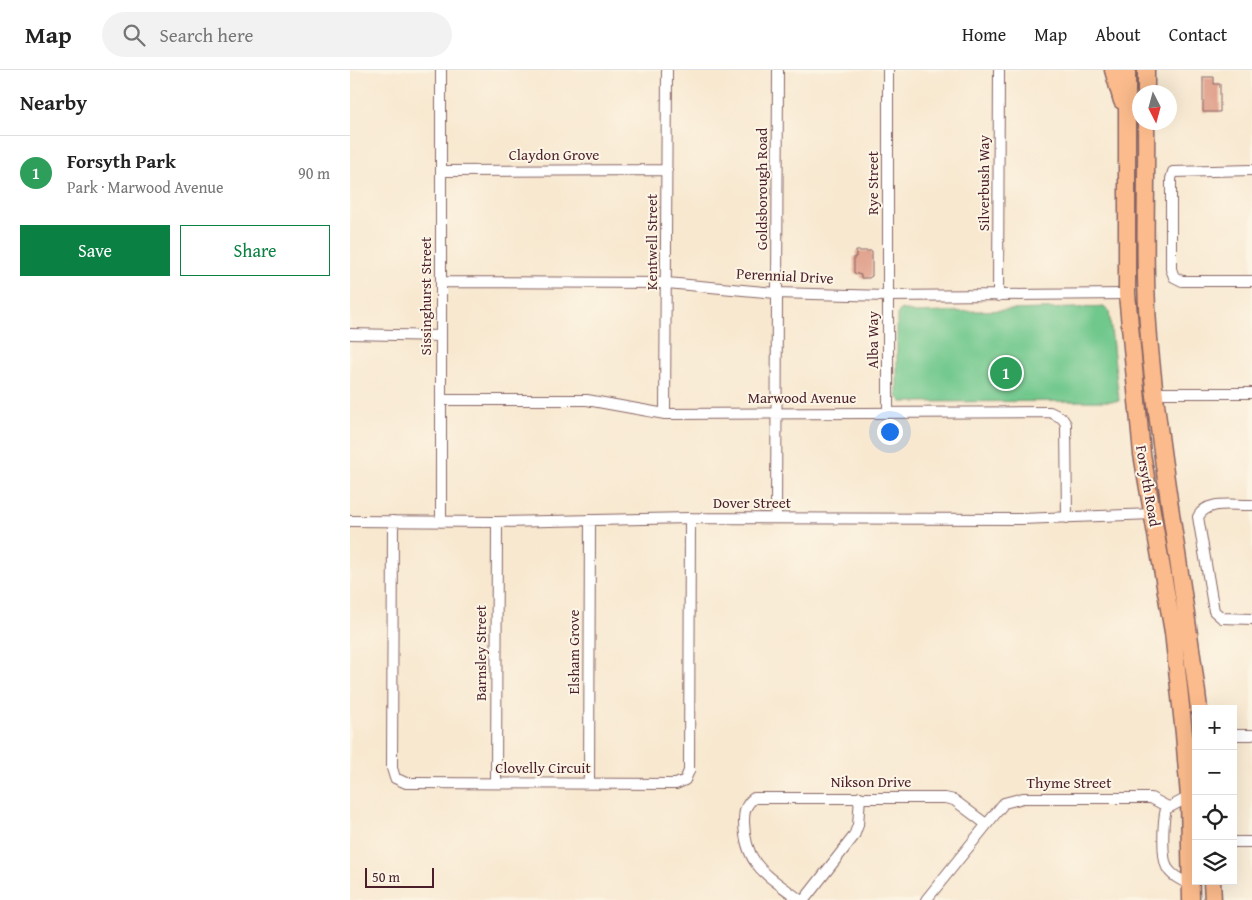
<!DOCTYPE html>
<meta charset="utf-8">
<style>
:root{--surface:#fff;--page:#f2f2f2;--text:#222;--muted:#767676;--line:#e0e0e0;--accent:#0b8043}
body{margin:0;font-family:"Gentium Book Plus",serif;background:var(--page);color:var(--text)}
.controls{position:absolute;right:15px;bottom:15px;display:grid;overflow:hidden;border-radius:0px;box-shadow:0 5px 20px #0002}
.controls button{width:45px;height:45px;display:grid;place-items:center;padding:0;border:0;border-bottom:1px solid var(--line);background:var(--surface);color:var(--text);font:25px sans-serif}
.compass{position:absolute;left:782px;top:15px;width:45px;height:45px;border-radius:50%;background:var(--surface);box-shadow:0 5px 20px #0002;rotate:174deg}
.scale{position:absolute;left:15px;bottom:12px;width:69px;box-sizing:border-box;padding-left:5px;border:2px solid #4a1f2b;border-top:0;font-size:14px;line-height:18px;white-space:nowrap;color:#4a1f2b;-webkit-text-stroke:4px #fcf5e5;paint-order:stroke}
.you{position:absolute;left:539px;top:361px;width:18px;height:18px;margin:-12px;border:4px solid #fff;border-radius:50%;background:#1a73e8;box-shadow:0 0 0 8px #1a73e833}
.badge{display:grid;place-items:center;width:32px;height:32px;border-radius:50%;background:var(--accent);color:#fff;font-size:16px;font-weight:700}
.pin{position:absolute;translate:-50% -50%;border:2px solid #fff;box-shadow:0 1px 5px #0006}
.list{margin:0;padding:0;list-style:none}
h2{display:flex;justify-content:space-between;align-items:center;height:65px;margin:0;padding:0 20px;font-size:21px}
h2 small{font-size:16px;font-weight:400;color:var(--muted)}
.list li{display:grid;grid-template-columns:32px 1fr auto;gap:15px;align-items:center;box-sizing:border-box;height:75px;padding:0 20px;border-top:1px solid var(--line)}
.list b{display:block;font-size:19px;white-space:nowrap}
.list p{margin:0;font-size:16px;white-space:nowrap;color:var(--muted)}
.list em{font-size:16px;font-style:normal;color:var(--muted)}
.actions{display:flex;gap:10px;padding:15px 20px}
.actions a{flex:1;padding:11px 0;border:1px solid var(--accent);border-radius:0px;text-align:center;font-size:18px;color:var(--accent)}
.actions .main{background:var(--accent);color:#fff}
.icon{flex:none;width:28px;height:28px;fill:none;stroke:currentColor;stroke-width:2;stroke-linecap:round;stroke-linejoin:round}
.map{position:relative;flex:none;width:902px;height:830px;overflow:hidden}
header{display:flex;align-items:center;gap:30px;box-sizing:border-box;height:70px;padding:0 25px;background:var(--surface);border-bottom:1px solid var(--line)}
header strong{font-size:24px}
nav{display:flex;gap:28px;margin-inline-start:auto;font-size:18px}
.search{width:350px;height:45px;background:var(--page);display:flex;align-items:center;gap:12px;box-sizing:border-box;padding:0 18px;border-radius:28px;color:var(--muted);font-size:19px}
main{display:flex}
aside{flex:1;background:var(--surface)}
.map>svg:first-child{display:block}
.green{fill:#71c88d;stroke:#5e745c}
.building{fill:#df9d88}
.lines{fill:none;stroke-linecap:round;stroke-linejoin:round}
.minor-casing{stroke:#876565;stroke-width:12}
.trunk-casing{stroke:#876565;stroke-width:19}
.minor{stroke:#fff;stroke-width:10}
.trunk{stroke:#fbbb8c;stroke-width:16}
.labels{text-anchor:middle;stroke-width:4;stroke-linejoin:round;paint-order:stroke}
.street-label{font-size:15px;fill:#4a1f2b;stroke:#fcf5e5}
</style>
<header>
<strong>Map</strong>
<div class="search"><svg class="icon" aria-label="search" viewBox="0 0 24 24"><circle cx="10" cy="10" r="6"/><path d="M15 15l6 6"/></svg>Search here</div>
<nav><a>Home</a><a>Map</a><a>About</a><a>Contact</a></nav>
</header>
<main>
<aside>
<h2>Nearby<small></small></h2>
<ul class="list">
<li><span class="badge" style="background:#2e9e5b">1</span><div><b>Forsyth Park</b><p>Park · Marwood Avenue</p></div><em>90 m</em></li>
</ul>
<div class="actions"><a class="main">Save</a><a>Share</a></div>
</aside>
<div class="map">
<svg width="902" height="830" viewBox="0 0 902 830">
<rect width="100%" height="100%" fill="#fcf5e5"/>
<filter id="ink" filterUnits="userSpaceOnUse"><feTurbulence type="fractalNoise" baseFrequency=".02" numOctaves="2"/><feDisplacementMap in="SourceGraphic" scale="10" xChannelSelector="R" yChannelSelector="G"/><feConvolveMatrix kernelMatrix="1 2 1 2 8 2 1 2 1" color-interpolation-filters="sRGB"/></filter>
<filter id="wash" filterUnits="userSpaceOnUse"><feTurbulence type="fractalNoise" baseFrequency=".0096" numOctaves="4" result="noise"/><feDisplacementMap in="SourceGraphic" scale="20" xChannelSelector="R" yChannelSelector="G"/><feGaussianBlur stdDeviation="1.12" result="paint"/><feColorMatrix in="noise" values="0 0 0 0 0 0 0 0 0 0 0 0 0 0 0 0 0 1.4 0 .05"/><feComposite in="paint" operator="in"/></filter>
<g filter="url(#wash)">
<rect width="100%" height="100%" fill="#f8e8d0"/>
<path class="green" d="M755,237L759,241L769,331L552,332L547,327V245L551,239L565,243Z"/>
<g id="blocks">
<path class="building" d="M853,7H864V14H870V42H853Z
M506,181H522V206L519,208H511V205L504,203V187H506Z"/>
</g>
</g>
<g filter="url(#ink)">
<use href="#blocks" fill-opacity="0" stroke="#876565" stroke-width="1"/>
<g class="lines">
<defs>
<path id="minor" d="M902,100L823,102L821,109V199L824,207L832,211H902
M91,101L317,100
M91,212L317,213L426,223L537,226L777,224
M648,226L649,0
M0,264L91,266
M806,323H902
M92,330H237L315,344L700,342L712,348L716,354L717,448
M538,343V0
M315,344L317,0
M902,435C884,436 857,429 848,447L864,541L872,548L902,549
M426,448L428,0
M0,451L147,452L340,448L671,449L803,444
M43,451L42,698L45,708L56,713H63L326,714L335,710L339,701L340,448
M91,452V0
M883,665H902
M146,713L147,452
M239,713L240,450
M839,727L816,739C813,750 811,789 818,799C823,807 833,811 841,815
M883,772H902
M450,830C418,805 395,797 394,752C394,742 395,735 404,728H595L604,730L636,754
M454,830L504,766L508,755L510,727
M576,830L654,733L673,728H801L818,737"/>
<path id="trunk" d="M763,0L772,31
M777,0V224L792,384L823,562L834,664L839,727L841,830
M796,0V22
M796,52C797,124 793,196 799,268C810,392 834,515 849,639
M862,811L863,830"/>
</defs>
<use href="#minor" class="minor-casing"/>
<use href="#trunk" class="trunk-casing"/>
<use href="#minor" class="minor"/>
<use href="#trunk" class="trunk"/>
</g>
</g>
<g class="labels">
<g class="street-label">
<text x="204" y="90">Claydon Grove</text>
<text transform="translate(523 113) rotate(-90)" y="5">Rye Street</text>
<text transform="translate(634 113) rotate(-90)" y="5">Silverbush Way</text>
<text transform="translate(412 119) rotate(-90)" y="5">Goldsborough Road</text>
<text transform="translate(302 172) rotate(-90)" y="5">Kentwell Street</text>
<text transform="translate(435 206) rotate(3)" y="5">Perennial Drive</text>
<text transform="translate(76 226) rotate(-90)" y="5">Sissinghurst Street</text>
<text transform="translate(523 270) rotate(-90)" y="5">Alba Way</text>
<text x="452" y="333">Marwood Avenue</text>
<text transform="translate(798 416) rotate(80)" y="5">Forsyth Road</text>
<text x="402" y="438">Dover Street</text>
<text transform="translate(224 582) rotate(-90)" y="5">Elsham Grove</text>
<text transform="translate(131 583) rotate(-90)" y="5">Barnsley Street</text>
<text x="193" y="703">Clovelly Circuit</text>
<text x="521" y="717">Nikson Drive</text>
<text x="719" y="718">Thyme Street</text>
</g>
</g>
</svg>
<div class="controls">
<button>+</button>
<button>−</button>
<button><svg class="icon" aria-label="locate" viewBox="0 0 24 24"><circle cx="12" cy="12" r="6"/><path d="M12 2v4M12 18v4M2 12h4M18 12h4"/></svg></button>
<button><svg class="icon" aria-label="layers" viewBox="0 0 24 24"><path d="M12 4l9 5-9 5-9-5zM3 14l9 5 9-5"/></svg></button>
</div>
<svg class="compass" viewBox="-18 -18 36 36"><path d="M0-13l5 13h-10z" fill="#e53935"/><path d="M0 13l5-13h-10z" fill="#767676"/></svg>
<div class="scale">50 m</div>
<div class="you"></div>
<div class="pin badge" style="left:656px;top:303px;background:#2e9e5b">1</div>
</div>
</main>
